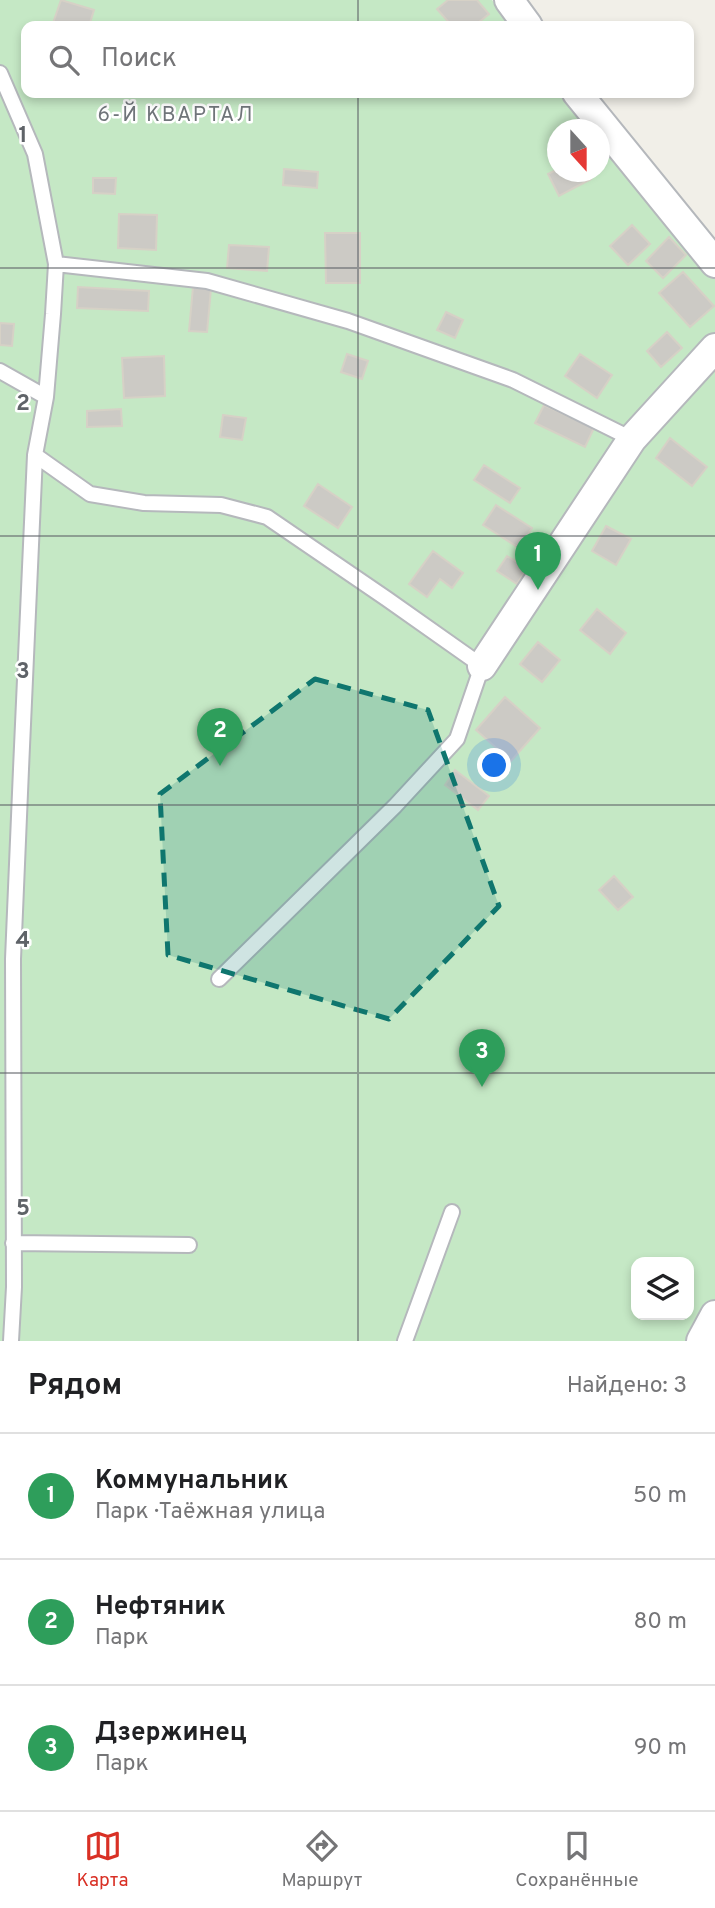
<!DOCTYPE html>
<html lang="ru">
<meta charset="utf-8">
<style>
:root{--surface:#fff;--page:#f6f6f6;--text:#202124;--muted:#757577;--line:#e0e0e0;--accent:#d93025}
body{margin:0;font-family:Overpass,sans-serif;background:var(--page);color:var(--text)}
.controls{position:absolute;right:21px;bottom:21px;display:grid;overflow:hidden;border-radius:14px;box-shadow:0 4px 10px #0003}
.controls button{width:63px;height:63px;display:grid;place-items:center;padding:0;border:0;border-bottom:2px solid var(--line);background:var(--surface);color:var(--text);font:35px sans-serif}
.compass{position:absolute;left:547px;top:119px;width:63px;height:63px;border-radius:50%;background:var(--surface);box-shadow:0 4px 10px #0003;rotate:159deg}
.you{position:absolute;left:495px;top:766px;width:24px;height:24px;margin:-18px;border:5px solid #fff;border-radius:50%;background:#1a73e8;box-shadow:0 0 0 10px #1a73e833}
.badge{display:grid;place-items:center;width:46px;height:46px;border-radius:50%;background:var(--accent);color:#fff;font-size:23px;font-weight:700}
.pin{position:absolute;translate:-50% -58px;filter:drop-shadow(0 2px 4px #0008)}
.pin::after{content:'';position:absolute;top:37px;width:24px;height:21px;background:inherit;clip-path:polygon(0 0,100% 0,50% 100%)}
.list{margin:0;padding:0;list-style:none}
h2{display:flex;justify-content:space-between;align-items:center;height:91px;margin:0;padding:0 28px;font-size:30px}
h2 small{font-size:23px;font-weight:400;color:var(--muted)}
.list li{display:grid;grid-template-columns:46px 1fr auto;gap:21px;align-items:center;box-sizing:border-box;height:126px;padding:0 28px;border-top:2px solid var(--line)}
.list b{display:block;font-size:26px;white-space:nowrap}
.list p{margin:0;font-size:23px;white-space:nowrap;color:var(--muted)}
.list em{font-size:23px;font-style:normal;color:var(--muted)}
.icon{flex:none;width:38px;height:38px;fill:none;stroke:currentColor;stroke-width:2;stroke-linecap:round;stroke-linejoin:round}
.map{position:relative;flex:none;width:715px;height:1341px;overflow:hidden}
.search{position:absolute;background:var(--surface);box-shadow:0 4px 10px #0003;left:21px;right:21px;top:21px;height:77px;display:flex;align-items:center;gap:18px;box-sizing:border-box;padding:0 24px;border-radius:14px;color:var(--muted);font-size:26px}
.sheet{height:469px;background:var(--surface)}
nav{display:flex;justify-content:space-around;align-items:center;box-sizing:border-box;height:98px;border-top:2px solid var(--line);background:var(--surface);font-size:19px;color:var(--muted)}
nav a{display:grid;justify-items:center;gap:4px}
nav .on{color:var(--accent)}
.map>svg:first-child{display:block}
.green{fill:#c5e8c5;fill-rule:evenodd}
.building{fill:#cccac5;stroke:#d6d1c6;stroke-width:2}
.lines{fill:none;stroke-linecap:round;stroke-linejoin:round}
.lane-casing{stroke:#b5b8bc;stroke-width:18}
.street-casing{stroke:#b5b8bc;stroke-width:32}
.lane{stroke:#fff;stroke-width:14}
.street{stroke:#fff;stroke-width:28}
.marked{fill:#0f766e;fill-opacity:0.2;stroke:#0f766e;stroke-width:5;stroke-dasharray:14 9;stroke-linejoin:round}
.grid{fill:none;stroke:#5f6368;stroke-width:2;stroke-opacity:0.55}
.labels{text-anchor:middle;stroke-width:5;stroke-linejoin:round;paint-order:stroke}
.neighbourhood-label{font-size:21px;letter-spacing:2px;fill:#70757a;stroke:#fff}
.grid-label{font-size:23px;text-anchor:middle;font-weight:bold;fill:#5f6368;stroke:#fff;stroke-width:5;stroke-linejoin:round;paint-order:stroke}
</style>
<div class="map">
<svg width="715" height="1341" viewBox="0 0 715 1341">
<rect width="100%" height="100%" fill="#f1efe8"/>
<path class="green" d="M0,0H492L513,26H26V93H567L597,129L558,130V172H600V132L715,275V1341H0ZM636,1262H689V1315H636Z"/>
<path class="building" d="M61,0L94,10L89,26H62L53,23Z
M448,0H477L489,14L474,26H452L437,9Z
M284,169L318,172L317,188L283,185Z
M558,169V172H587L591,179L559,196L548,174Z
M93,178H116L115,194L93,193Z
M119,214L157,215L156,250L118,248Z
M632,225L650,244L628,265L610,246Z
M325,233H360V283H326Z
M669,237L686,255L663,278L646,261Z
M229,245L269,247L267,271L227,268Z
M683,272L714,306L690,327L659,293Z
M78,287L149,291L148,311L77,308Z
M193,287L211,289L207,332L189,331Z
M446,312L463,320L455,338L437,330Z
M0,323L14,324L12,346L0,345Z
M667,332L682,348L661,367L647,351Z
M347,354L368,361L362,379L341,372Z
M580,354L612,375L597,398L565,376Z
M164,356L165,396L124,398L122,358Z
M544,405L594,428L585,447L535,423Z
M121,409L122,426L87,427V411Z
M223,415L246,418L242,440L220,437Z
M670,438L707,467L692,486L656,458Z
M484,465L520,488L510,503L474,480Z
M318,484L352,507L338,528L304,506Z
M496,505L532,528L519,548L483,525Z
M606,526L631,539L616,565L592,551Z
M433,551L463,573L452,588L440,579L427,597L409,584Z
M507,556L527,568L517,584L497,571Z
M597,609L626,633L610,654L580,630Z
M538,642L560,660L542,682L520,664Z
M505,697L540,728L511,761L476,730Z
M455,770L489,796L478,810L445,785Z
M614,876L633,897L618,910L599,890Z"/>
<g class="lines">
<defs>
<path id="lane" d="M0,73L35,154L56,264L53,314L46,397L35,455L21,769L13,959L14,1287L11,1341
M56,264L207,281L348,321L513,380L632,439
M0,371L46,397
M35,455L90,494L144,503L221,505L267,517L387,599L482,666L457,739L395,806L219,979
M13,1243L189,1245
M405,1341L452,1212"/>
<path id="street" d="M509,0L528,26
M577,93L715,263
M482,666L632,439L715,348
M701,1341L715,1315"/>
</defs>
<use href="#lane" class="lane-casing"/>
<use href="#street" class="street-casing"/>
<use href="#lane" class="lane"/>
<use href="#street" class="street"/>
</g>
<path class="marked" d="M315,679L428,710L499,906L389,1019L168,955L160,794Z"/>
<path class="grid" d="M358,0V26M358,93V1341M0,268H715M0,536H715M0,805H715M0,1073H715"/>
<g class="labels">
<g class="neighbourhood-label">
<text x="176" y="121">6-Й КВАРТАЛ</text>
</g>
</g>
<g class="grid-label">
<text x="23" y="142">1</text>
<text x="23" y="410">2</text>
<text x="23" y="678">3</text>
<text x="23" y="947">4</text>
<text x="23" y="1215">5</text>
</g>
</svg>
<div class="controls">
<button><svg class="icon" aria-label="layers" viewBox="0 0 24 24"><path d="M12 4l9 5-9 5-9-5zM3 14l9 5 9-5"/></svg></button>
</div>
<svg class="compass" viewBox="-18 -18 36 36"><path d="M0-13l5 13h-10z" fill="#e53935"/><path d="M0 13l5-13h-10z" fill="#757577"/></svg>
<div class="you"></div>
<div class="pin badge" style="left:538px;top:590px;background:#2e9e5b">1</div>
<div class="pin badge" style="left:220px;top:766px;background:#2e9e5b">2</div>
<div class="pin badge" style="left:482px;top:1087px;background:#2e9e5b">3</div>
<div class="search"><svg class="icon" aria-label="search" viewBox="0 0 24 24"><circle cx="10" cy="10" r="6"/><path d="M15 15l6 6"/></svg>Поиск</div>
</div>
<section class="sheet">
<h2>Рядом<small>Найдено: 3</small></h2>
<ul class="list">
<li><span class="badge" style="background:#2e9e5b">1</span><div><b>Коммунальник</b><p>Парк · Таёжная улица</p></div><em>50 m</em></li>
<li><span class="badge" style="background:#2e9e5b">2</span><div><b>Нефтяник</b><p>Парк</p></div><em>80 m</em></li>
<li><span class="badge" style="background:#2e9e5b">3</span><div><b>Дзержинец</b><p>Парк</p></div><em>90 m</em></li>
</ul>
</section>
<nav>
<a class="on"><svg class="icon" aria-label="map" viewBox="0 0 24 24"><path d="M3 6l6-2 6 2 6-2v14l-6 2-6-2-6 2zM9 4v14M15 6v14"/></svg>Карта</a>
<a><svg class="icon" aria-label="directions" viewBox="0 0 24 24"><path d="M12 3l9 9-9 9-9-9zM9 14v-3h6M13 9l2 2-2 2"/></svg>Маршрут</a>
<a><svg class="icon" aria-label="saved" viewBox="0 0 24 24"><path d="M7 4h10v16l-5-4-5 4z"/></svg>Сохранённые</a>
</nav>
